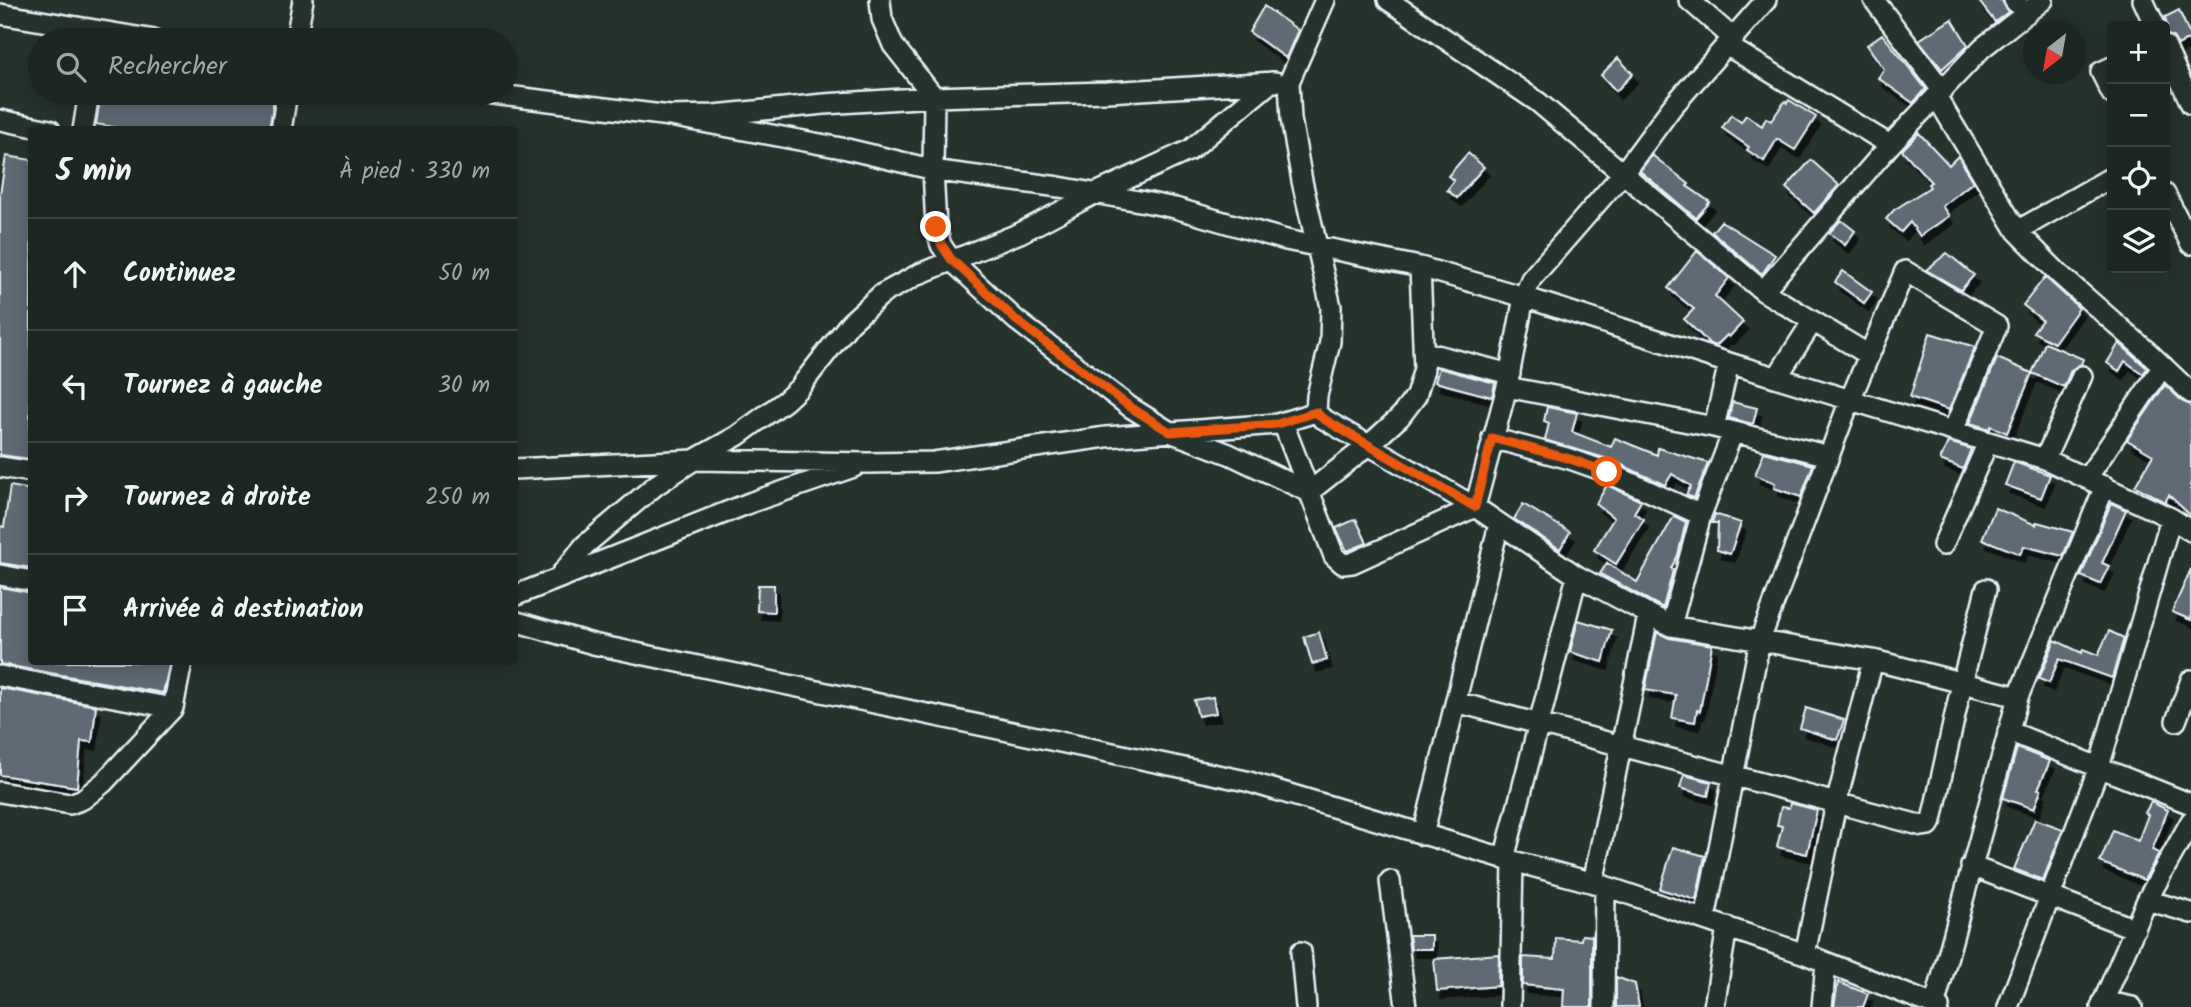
<!DOCTYPE html>
<html lang="fr">
<meta charset="utf-8">
<style>
:root{--surface:#1c2622;--page:#29322f;--text:#f1f3f6;--muted:#a0a5a5;--line:#3a4340}
body{margin:0;font-family:Kalam,sans-serif;background:var(--page);color:var(--text)}
.controls{position:absolute;right:21px;top:21px;display:grid;overflow:hidden;border-radius:7px;box-shadow:0 4px 18px #0003}
.controls button{width:63px;height:63px;display:grid;place-items:center;padding:0;border:0;border-bottom:2px solid var(--line);background:var(--surface);color:var(--text);font:35px sans-serif}
.compass{position:absolute;left:2023px;top:21px;width:63px;height:63px;border-radius:50%;background:var(--surface);box-shadow:0 4px 18px #0003;rotate:211deg}
.stop{position:absolute;width:21px;height:21px;margin:-16px;border:5px solid #ea580c;border-radius:50%;background:#fff}
.stop.end{background:#ea580c;border-color:#fff;box-shadow:0 2px 7px #0008}
.list{margin:0;padding:0;list-style:none}
h2{display:flex;justify-content:space-between;align-items:center;height:91px;margin:0;padding:0 28px;font-size:30px}
h2 small{font-size:23px;font-weight:400;color:var(--muted)}
.list li{display:grid;grid-template-columns:46px 1fr auto;gap:21px;align-items:center;box-sizing:border-box;height:112px;padding:0 28px;border-top:2px solid var(--line)}
.list b{display:block;font-size:26px;white-space:nowrap}
.list em{font-size:23px;font-style:normal;color:var(--muted)}
.icon{flex:none;width:38px;height:38px;fill:none;stroke:currentColor;stroke-width:2;stroke-linecap:round;stroke-linejoin:round}
.map{position:relative;flex:none;width:2191px;height:1007px;overflow:hidden}
.search{position:absolute;background:var(--surface);box-shadow:0 4px 18px #0003;left:28px;top:28px;width:490px;height:77px;display:flex;align-items:center;gap:18px;box-sizing:border-box;padding:0 24px;border-radius:38px;color:var(--muted);font-size:26px}
.panel{position:absolute;background:var(--surface);box-shadow:0 4px 18px #0003;left:28px;top:126px;width:490px;height:539px;border-radius:7px}
.map>svg:first-child{display:block}
.building{fill:#5f6a74;stroke:#e8f1f8;stroke-width:2;filter:url(#shadow)}
.lines{fill:none;stroke-linecap:round;stroke-linejoin:round}
.street-casing{stroke:#e8f1f8;stroke-width:24}
.street{stroke:#26332d;stroke-width:19}
.route{stroke:#ea580c;stroke-width:9}
</style>
<div class="map">
<svg width="2191" height="1007" viewBox="0 0 2191 1007">
<defs>
<filter id="shadow"><feDropShadow dx="4.5" dy="8" stdDeviation="0" flood-color="#0009"/></filter>
</defs>
<rect width="100%" height="100%" fill="#26332d"/>
<filter id="ink" filterUnits="userSpaceOnUse"><feTurbulence type="fractalNoise" baseFrequency=".0143" numOctaves="2"/><feDisplacementMap in="SourceGraphic" scale="14" xChannelSelector="R" yChannelSelector="G"/><feConvolveMatrix kernelMatrix="1 2 1 2 8 2 1 2 1" color-interpolation-filters="sRGB"/></filter>
<g filter="url(#ink)">
<path class="building" d="M1978,0H2002L2008,12L1995,22Z
M1264,6L1298,30L1286,58L1249,32Z
M2179,10L2191,38L2178,45L2173,37L2165,34L2167,26L2165,17Z
M1952,19L1968,45L1942,69L1919,40Z
M1882,34L1926,89L1913,103L1878,78L1884,69L1867,45Z
M1618,58L1633,74L1616,91L1601,75Z
M101,93H275L269,130H129L96,124Z
M1789,100L1816,117L1795,150L1777,139L1764,161L1747,150L1749,147L1722,128L1731,115L1741,122L1746,115L1762,126L1766,118L1771,121L1785,101L1787,103Z
M1919,133L1949,165L1958,156L1973,182L1942,206L1949,216L1920,236L1910,222L1901,232L1886,219L1894,210L1930,187L1928,184L1931,182L1902,150Z
M1468,153L1484,167L1457,198L1447,190L1454,181L1448,176Z
M1652,155L1689,184L1687,186L1710,202L1696,218L1640,171Z
M6,156L32,160L30,459L0,455V194Z
M1811,160L1839,185L1814,213L1786,188Z
M1841,220L1855,231L1845,245L1829,233Z
M1721,221L1775,255L1762,274L1712,232Z
M1697,251L1729,278L1715,296L1743,322L1729,337L1727,335L1716,346L1710,344L1684,319L1694,309L1668,288Z
M1947,253L1974,275L1961,290L1926,270Z
M1843,271L1872,292L1864,303L1835,282Z
M2045,277L2079,308L2054,343L2033,332L2042,320L2023,305Z
M1930,333L1975,347L1949,410L1910,397Z
M2045,343L2083,359L2081,364L2071,370L2064,387L2032,373Z
M2119,343L2147,368L2143,374L2125,361L2119,371L2107,363Z
M1997,358L2032,373L2007,433L1991,426L1990,429L1970,423Z
M1439,368L1495,383L1492,397L1435,382Z
M2165,385L2183,402L2191,405V516L2169,495L2165,502L2135,486L2153,455L2127,440Z
M1732,402L1757,408L1753,424L1729,418Z
M1547,407L1577,413L1572,432L1611,447L1615,438L1657,455L1658,448L1708,463L1694,498L1686,495L1691,486L1672,474L1665,485L1611,460L1545,440L1549,423L1544,421Z
M1948,442L1971,449L1963,469L1940,460Z
M1764,452L1813,465L1801,497L1774,488L1775,483L1755,475Z
M2014,462L2050,475L2041,498L2005,485Z
M1607,485L1641,501L1634,513L1644,519L1616,564L1594,550L1614,518L1596,504Z
M10,486L32,490V568L0,563V526L4,527Z
M2111,503L2126,510L2102,563L2109,566L2100,584L2081,576Z
M1523,504L1570,532L1560,549L1514,519Z
M1995,508L2036,525L2037,522L2073,532L2063,556L2024,546L2020,554L1982,539Z
M1715,514L1741,523L1730,554L1717,550L1718,523H1712Z
M1674,516L1686,522L1678,555L1671,568L1673,570L1663,608L1600,574L1607,563L1637,582Z
M1356,519L1367,543L1347,551L1336,528Z
M2191,569V620L2172,612Z
M758,585H774V612L757,611Z
M0,587L32,593V662H170L163,693L0,664Z
M1578,620L1612,630L1603,662L1570,652Z
M2109,631L2124,638L2112,678L2059,659L2049,683L2039,679L2055,640L2082,653L2083,649L2098,655Z
M1319,632L1327,660L1312,664L1304,637Z
M1657,632L1669,638L1712,645L1700,711L1697,710L1695,722L1672,718L1676,695L1645,690Z
M0,688L96,706L92,742L81,741L77,787L0,775Z
M1213,697L1216,713L1198,716L1194,700Z
M1806,708L1844,720L1837,740L1800,728Z
M2017,748L2050,761L2038,789L2041,790L2034,809L2003,798Z
M1684,775L1711,782L1708,796L1680,788Z
M2151,802L2168,810L2152,850L2159,853L2144,880L2100,862L2113,830L2138,841L2148,815L2145,813Z
M1790,803L1817,810L1807,854L1777,847L1782,826L1777,825L1781,807L1789,808Z
M2035,819L2063,829L2043,880L2014,869Z
M1673,847L1705,856L1696,900L1660,889Z
M1409,935H1432V949H1411Z
M1582,935L1592,936V1007H1563L1564,989L1523,985V957L1555,959L1556,938L1581,940Z
M1499,954L1498,986L1437,991L1434,959Z
M1616,977L1635,984L1639,1007H1616Z
M1838,982L1868,994L1863,1007H1834Z"/>
<g class="lines">
<defs>
<path id="street" d="M880,0L882,19L893,45L934,97L933,170L936,227L941,245L952,261L1016,320L1130,407L1170,432L1229,454L1309,492L1370,444L1400,417L1416,396L1424,369L1420,267
M1325,0L1289,82L1291,119L1302,181L1331,307L1330,342L1317,396L1316,412L1322,418L1475,507L1577,576L1671,626L1873,660L2018,697
M1388,0L1538,102L1763,291L1869,355
M1689,0L1734,39
M1874,0L1942,90
M2014,0L2026,14
M2143,0L2155,26
M0,14L155,40
M296,40L303,0
M1728,46L1890,145
M2165,46L2191,104
M2112,67L2101,72L2112,94
M484,93L670,116L714,115L824,104L934,97L1107,92L1275,82
M1936,96L2017,231L2059,274L2149,353L2191,393
M670,116L847,149L939,171L1059,187L1145,202L1175,208L1286,240L1420,267L1524,297L1729,363L2045,459L2171,518L2191,531
M0,120L50,130
M83,130L89,93
M281,130L287,93
M2165,194L2191,244
M2017,231L2112,177
M1763,291L1890,145L1982,48L2043,0
M1424,352L1510,374
M1777,377L1813,321
M1507,387L1714,427L1829,456
M1283,423L1334,556L1343,564L1352,563L1475,507L1507,387L1524,297L1531,279L1624,172L1672,107L1766,0
M1714,427L1729,363
M1492,438L1570,459L1607,472L1701,515
M2045,459L2082,376
M0,467L32,472
M514,469L694,460L867,463L934,462L1106,437L1277,424L1316,412
M2087,478L2163,366
M1943,545L1988,442
M0,575L32,581
M559,577L585,545L656,485L694,460L737,436L785,401L799,388L850,323L882,294L919,274L1020,233L1094,194L1190,150L1271,82
M514,596L752,502L854,467
M514,621L593,644L1246,781L1513,861L1605,886L1805,954L1939,1007
M1671,626L1701,515L1733,432
M0,676L173,708
M1456,702L1923,826L1929,825L1932,820L1962,683L1986,589
M2176,721L2191,680
M2008,731L2191,804
M0,792L70,804L83,799L103,783L173,708L182,662
M1423,835L1499,524
M1504,859L1577,576
M1971,866L2135,929
M1390,881L1406,1007
M1593,883L1648,616
M2147,900L2191,913
M1705,919L1760,640L1850,400L1905,271L1997,326L1953,431
M1301,952L1306,1007
M1805,954L1836,804L1873,660
M2103,1001L2132,1007
M1510,1007L1513,861
M1604,1007L1605,886
M1714,1007L1727,927
M1822,1007L1826,963
M1934,1007L2018,697L2105,486
M2008,1007L2099,767L2171,518
M2101,1007L2147,900L2191,821"/>
</defs>
<use href="#street" class="street-casing"/>
<use href="#street" class="street"/>
</g>
</g>
<g class="lines" filter="url(#ink)">
<path class="route" d="M936,227L941,244L951,259L1016,320L1130,407L1170,432L1277,424L1316,412L1322,418L1475,507L1492,438L1570,459L1607,472"/>
</g>
</svg>
<div class="controls">
<button>+</button>
<button>−</button>
<button><svg class="icon" aria-label="locate" viewBox="0 0 24 24"><circle cx="12" cy="12" r="6"/><path d="M12 2v4M12 18v4M2 12h4M18 12h4"/></svg></button>
<button><svg class="icon" aria-label="layers" viewBox="0 0 24 24"><path d="M12 4l9 5-9 5-9-5zM3 14l9 5 9-5"/></svg></button>
</div>
<svg class="compass" viewBox="-18 -18 36 36"><path d="M0-13l5 13h-10z" fill="#e53935"/><path d="M0 13l5-13h-10z" fill="#a0a5a5"/></svg>
<div class="stop" style="left:1607px;top:472px"></div>
<div class="stop end" style="left:936px;top:227px"></div>
<div class="search"><svg class="icon" aria-label="search" viewBox="0 0 24 24"><circle cx="10" cy="10" r="6"/><path d="M15 15l6 6"/></svg>Rechercher</div>
<section class="panel">
<h2>5 min<small>À pied · 330 m</small></h2>
<ul class="list">
<li><svg class="icon" aria-label="ahead" viewBox="0 0 24 24"><path d="M12 20V5M6 11l6-6 6 6"/></svg><div><b>Continuez</b></div><em>50 m</em></li>
<li><svg class="icon" aria-label="left" viewBox="0 0 24 24"><path d="M17 20v-9H6M10 6l-5 5 5 5"/></svg><div><b>Tournez à gauche</b></div><em>30 m</em></li>
<li><svg class="icon" aria-label="right" viewBox="0 0 24 24"><path d="M7 20v-9h11M14 6l5 5-5 5"/></svg><div><b>Tournez à droite</b></div><em>250 m</em></li>
<li><svg class="icon" aria-label="arrive" viewBox="0 0 24 24"><path d="M6 21V4h12l-3 4 3 4H6"/></svg><div><b>Arrivée à destination</b></div></li>
</ul>
</section>
</div>
